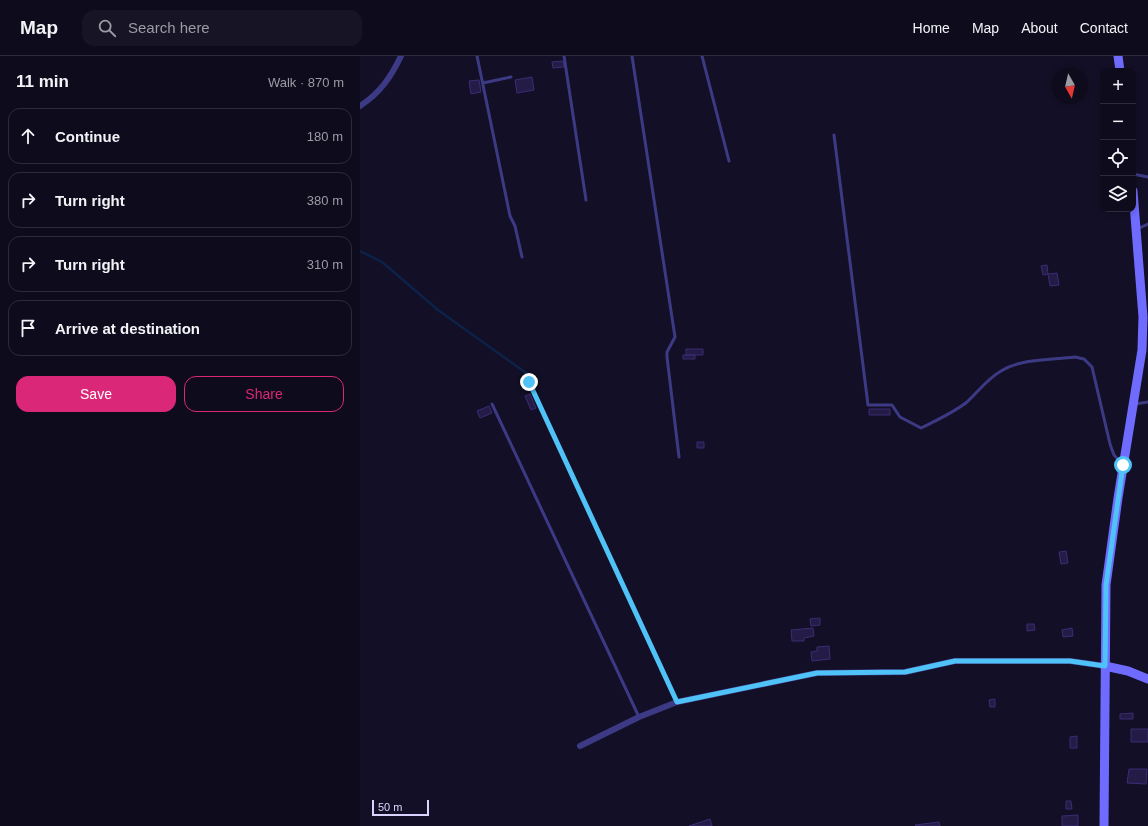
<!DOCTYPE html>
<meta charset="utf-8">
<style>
:root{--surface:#0e0b1c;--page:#171425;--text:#f1f3f6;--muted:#9b9ba3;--line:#2e2b3b;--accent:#db2777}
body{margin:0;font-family:Helvetica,sans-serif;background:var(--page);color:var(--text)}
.controls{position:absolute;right:12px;top:12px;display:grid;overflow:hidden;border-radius:8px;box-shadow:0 2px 6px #0003}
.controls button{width:36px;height:36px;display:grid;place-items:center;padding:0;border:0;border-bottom:1px solid var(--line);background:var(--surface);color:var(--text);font:20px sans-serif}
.compass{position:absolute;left:692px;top:12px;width:36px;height:36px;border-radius:50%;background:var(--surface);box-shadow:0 2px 6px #0003;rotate:172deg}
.scale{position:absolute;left:12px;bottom:10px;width:57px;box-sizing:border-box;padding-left:4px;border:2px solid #d9d4ff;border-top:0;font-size:11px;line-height:14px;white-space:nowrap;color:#d9d4ff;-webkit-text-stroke:3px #130f26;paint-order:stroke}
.stop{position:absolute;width:12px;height:12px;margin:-9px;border:3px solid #4fc3f7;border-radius:50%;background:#fff}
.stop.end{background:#4fc3f7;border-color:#fff;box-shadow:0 1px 4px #0008}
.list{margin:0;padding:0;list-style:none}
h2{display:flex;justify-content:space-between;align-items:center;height:52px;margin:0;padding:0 16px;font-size:17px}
h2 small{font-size:13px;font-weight:400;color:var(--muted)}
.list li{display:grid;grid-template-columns:26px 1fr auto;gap:12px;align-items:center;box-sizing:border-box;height:56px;margin:0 8px 8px;padding:0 8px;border:1px solid var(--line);border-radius:12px}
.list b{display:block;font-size:15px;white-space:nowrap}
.list em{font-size:13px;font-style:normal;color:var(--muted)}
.actions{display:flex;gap:8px;padding:12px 16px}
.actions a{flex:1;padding:9px 0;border:1px solid var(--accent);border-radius:12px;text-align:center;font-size:14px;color:var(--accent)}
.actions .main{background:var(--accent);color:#fff}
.icon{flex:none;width:22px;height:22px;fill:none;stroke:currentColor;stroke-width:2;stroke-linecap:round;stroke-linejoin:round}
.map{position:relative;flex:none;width:788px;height:770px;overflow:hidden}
header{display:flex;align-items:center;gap:24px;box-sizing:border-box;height:56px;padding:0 20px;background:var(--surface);border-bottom:1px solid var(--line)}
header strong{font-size:19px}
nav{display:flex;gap:22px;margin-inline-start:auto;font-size:14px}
.search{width:280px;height:36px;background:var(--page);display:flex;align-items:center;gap:10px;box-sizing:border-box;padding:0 14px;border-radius:12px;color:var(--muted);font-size:15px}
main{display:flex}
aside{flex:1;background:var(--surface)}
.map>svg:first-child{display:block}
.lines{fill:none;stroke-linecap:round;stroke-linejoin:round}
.stream{stroke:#0c2248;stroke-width:2.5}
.building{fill:#241b47;stroke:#3b2d73}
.lane{stroke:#3d3a85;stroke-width:3}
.street{stroke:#3d3a85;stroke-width:6}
.secondary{stroke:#6f6bff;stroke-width:9}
.route{stroke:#4fc3f7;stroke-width:5}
</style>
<header>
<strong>Map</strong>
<div class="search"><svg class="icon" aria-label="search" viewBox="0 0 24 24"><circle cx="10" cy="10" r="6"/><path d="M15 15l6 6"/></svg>Search here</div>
<nav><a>Home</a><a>Map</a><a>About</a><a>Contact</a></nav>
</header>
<main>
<aside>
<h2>11 min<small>Walk · 870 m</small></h2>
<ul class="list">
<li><svg class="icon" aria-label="ahead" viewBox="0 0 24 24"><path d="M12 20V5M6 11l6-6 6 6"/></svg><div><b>Continue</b></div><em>180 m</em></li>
<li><svg class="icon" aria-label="right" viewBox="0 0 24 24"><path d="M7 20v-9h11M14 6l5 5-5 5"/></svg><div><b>Turn right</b></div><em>380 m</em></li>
<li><svg class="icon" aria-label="right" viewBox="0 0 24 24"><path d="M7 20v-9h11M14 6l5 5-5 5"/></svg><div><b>Turn right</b></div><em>310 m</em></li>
<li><svg class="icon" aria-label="arrive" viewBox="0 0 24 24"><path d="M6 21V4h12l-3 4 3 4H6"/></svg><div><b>Arrive at destination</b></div></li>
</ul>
<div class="actions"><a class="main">Save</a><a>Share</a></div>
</aside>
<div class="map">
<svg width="788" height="770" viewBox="0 0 788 770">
<rect width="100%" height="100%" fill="#130f26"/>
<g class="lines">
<path class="stream" d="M0,195L22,206L78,254L169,319"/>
</g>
<path class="building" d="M203,5L204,11L193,12L192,6Z
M172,21L174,34L157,37L155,24Z
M119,24L121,36L111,38L109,25Z
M687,209L688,218L683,219L681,210Z
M697,217L699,229L690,230L688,218Z
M326,293H343V299H326Z
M323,299H335V303H323Z
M170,338L176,352L171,354L165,340Z
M129,350L132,357L120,362L117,355Z
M509,353H530V359H509Z
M337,386H344V392H337Z
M706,495L708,507L701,508L699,496Z
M460,562V569L451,570L450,563Z
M667,568H674L675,574L667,575Z
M453,572L454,580L444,582V585H432L431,574Z
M712,572L713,580L703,581L702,574Z
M469,590L470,603L452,605L451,596L457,595V591Z
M635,643V651H630L629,644Z
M773,657V663H760V658Z
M771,673H788V686H771Z
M717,680V692H710V681Z
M769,713H787L786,728L767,727Z
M706,745H711L712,753H706Z
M718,759V770H702V760Z
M350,763L352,770H329Z
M579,766L580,770H556L555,769Z"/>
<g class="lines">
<path class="lane" d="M117,0L150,160L155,170L162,201
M204,0L226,144
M272,0L315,281L307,296V301L319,401
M342,0L369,105
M123,27L151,21
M474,79L508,349H532L540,361L561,372C577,364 593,357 607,346C618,336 627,323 641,315C662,302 691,304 715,301L724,303L732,311L750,388L754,399L762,408
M773,118L788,121
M777,173L788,168
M169,326L317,646
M132,348L279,661
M775,348L788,346"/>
<path class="street" d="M0,50C20,37 31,21 41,0
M220,690L279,661L317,646L457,617L545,616L595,605H710L745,610"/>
<path class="secondary" d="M758,0L760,15
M745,610L768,615L788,623
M744,770L746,529L758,442L782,294L783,261L773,135"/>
</g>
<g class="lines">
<path class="route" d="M169,326L317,646L457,617L545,616L595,605H710L745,610L746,529L763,409"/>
</g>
</svg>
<div class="controls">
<button>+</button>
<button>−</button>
<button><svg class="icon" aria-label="locate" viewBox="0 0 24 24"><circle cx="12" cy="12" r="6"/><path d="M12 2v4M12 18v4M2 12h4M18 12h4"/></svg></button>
<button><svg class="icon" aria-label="layers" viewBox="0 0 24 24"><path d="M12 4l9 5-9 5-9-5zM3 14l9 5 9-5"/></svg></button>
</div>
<svg class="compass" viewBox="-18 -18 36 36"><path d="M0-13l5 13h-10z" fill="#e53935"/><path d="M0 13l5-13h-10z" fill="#9b9ba3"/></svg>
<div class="scale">50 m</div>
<div class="stop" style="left:763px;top:409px"></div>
<div class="stop end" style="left:169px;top:326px"></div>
</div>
</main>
